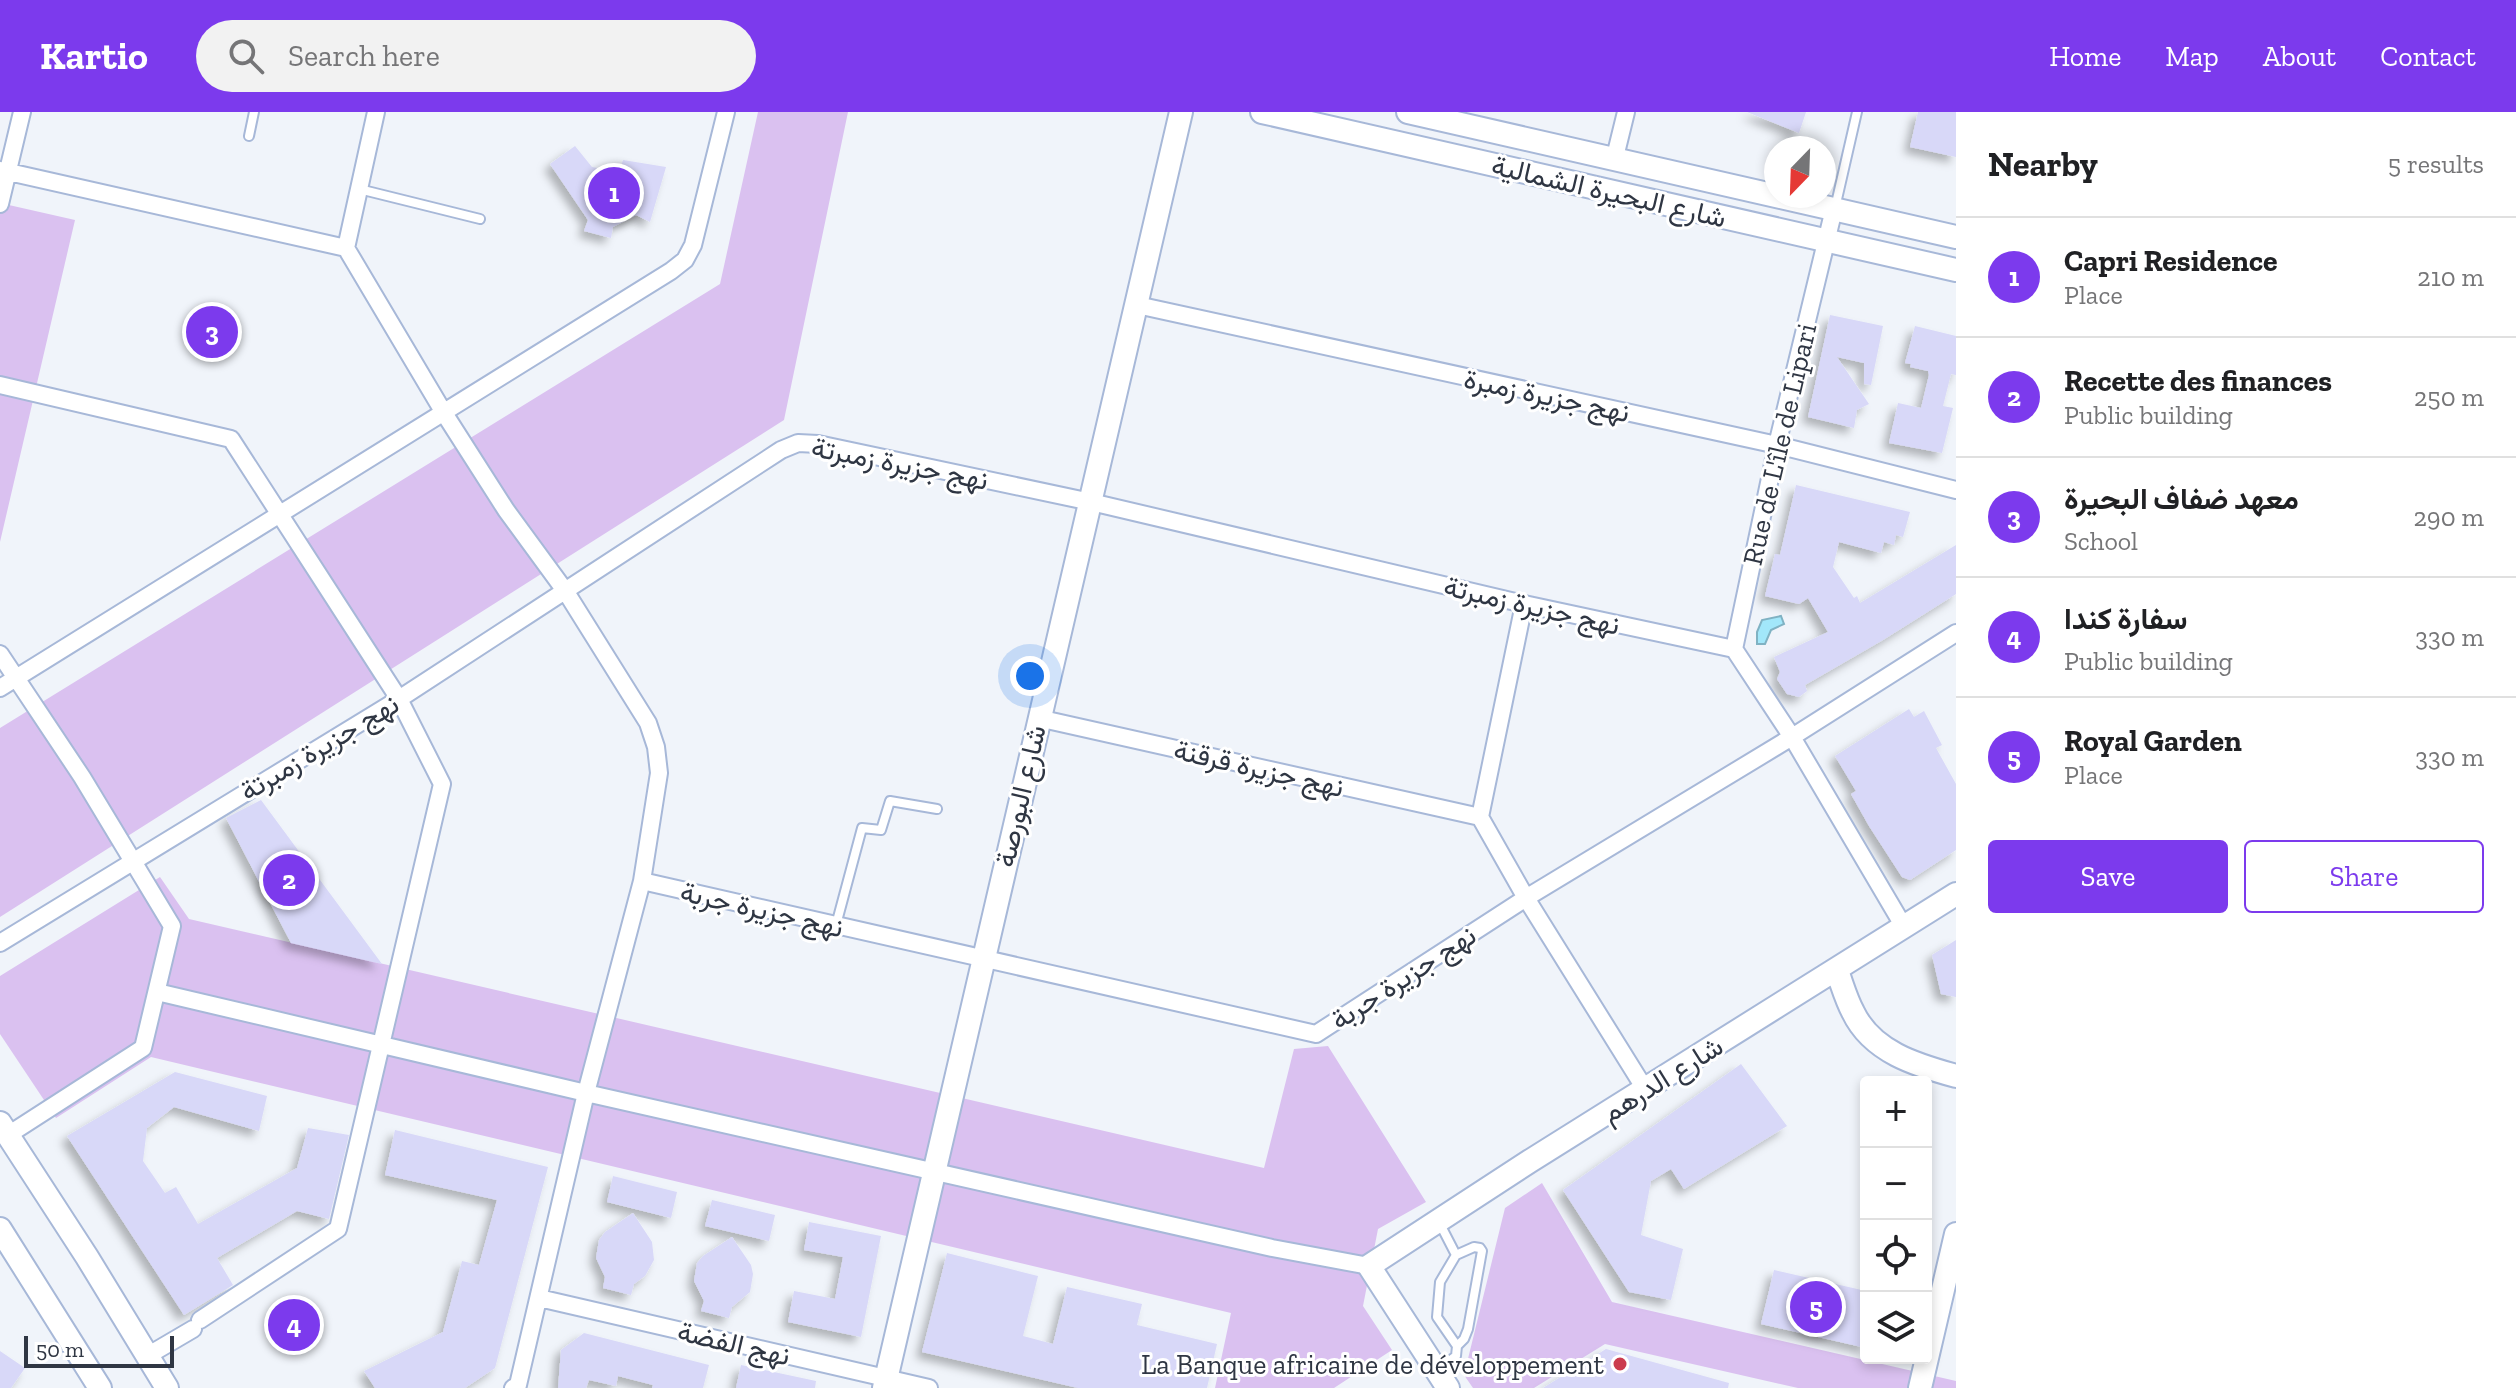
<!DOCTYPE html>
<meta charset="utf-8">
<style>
:root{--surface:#fff;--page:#f2f2f2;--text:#202124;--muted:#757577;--line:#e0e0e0;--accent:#7c3aed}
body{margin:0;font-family:"Zilla Slab",Vazirmatn,serif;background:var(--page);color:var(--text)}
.controls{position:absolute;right:24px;bottom:24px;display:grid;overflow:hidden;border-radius:8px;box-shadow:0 4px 12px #0003}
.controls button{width:72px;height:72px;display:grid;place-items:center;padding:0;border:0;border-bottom:2px solid var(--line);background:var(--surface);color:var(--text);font:40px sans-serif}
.compass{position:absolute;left:1764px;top:24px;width:72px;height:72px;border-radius:50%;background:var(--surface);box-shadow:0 4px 12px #0003;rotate:203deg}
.scale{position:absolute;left:24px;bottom:20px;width:150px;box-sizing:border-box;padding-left:8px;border:4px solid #2f3643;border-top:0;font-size:22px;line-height:28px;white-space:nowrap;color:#2f3643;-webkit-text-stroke:6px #fff;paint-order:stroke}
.you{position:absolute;left:1030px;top:564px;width:28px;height:28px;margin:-20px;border:6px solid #fff;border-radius:50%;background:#1a73e8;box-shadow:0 0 0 12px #1a73e833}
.badge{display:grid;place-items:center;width:52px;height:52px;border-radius:50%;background:var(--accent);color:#fff;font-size:26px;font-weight:700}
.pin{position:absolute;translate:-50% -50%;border:4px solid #fff;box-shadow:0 2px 8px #0006}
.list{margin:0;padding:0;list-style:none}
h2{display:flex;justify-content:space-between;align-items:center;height:104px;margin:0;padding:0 32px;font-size:34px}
h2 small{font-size:26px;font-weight:400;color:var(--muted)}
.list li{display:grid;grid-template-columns:52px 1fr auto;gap:24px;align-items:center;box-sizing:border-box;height:120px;padding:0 32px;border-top:2px solid var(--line)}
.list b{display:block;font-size:30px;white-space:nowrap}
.list p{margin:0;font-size:26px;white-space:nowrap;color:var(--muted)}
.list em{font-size:26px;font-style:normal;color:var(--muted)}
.actions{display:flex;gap:16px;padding:24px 32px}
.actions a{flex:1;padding:18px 0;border:2px solid var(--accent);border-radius:8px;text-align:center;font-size:28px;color:var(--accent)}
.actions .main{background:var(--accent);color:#fff}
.icon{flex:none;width:44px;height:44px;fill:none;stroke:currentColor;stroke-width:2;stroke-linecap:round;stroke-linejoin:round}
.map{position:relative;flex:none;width:1956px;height:1276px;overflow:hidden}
header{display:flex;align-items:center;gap:48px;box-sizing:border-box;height:112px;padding:0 40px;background:var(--accent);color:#fff}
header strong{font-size:38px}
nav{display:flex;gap:44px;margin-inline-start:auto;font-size:28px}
.search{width:560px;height:72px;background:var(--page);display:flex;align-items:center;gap:20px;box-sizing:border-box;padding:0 28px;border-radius:44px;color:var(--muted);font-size:30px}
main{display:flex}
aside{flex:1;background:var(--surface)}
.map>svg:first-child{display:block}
.green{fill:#dac1f0}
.water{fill:#a2e7fa;stroke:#80b2c3;stroke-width:2}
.building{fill:#d8d8f8;filter:url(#shadow)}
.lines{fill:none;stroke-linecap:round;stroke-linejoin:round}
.lane-casing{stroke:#a7b8d8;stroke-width:12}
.street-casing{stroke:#a7b8d8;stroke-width:20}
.secondary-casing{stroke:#a7b8d8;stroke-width:26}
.lane{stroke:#fff;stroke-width:8}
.street{stroke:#fff;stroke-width:16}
.secondary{stroke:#fff;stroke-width:22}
.poi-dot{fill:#cb3b4e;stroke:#fff;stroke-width:3}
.labels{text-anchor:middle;stroke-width:6;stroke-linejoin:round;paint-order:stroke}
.street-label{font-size:28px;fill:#2f3643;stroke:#fff}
.poi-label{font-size:28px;fill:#2f3643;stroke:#fff;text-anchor:end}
</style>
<header>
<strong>Kartio</strong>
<div class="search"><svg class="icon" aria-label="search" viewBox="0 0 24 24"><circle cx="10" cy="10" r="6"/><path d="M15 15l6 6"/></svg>Search here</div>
<nav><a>Home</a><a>Map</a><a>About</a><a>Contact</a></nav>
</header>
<main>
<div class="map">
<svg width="1956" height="1276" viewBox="0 0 1956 1276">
<defs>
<filter id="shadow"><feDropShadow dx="-6" dy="6" stdDeviation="4" flood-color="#0004"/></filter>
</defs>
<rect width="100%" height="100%" fill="#f0f4fa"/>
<path class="green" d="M758,0H848L784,308L0,805V616L720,172Z
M0,91L75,108L0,430Z
M160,765L189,807L1264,1056L1294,937L1328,934L1426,1090L1378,1117L1363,1194L1392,1238L1334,1276H1215L1231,1201L151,945L56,1006L0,922V864Z
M1542,1071L1612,1190L1956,1269V1276H1798L1605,1232L1534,1276H1473L1464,1263L1505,1096Z"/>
<path class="water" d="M1781,504L1784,512L1771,518L1765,532H1757V520L1762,508Z"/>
<path class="building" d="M1747,0H1806L1799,21Z
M1918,0H1956V45L1910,35Z
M575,34L592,55L619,60L623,48L666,55L650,110L636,103L613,115L611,126L584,119L588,108L550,52Z
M1830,203L1883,214L1871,273L1864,272V251L1837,245L1869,292L1857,298L1854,316L1808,305Z
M1915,214L1956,224V263L1951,262L1943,294L1953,296L1942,341L1889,331L1898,291L1921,296L1929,263L1928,259L1910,255L1911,252L1905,251Z
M1796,373L1910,400L1903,425L1896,423L1894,433L1884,430L1881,441L1839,430L1833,455L1854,486L1857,484L1860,491L1956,433V482L1883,528L1805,573L1807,579L1799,585L1787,582L1777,567L1780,560L1774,545L1828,520L1808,486L1799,492L1765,484L1775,442L1780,443Z
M1909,597L1914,605L1924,599L1942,633L1936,636L1956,672V738L1910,768L1902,765L1869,714L1851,682L1856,679L1835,644Z
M261,688L382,852L291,831L226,706Z
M1956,828V885L1941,882L1932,843Z
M1741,952L1787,1014L1684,1077L1671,1057L1651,1069L1641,1123L1683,1137L1671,1188L1629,1180L1563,1078Z
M175,960L267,984L259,1019L174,995L147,1016L143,1049L165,1081L176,1075L198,1112L297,1056L308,1016L349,1023L329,1107L297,1099L217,1146L233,1173L184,1203L67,1024Z
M395,1018L548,1055L495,1256L465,1276H375L364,1259L443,1220L462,1149L479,1153L497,1088L385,1063Z
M613,1064L677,1080L671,1106L607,1090Z
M712,1088L775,1103L769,1129L705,1114Z
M633,1101L652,1130L654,1148L645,1164L634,1172L631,1183L603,1176L605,1165L596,1146L599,1128L605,1120Z
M809,1110L881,1124L861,1225L788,1210L794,1179L835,1187L843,1145L804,1138Z
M732,1125L751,1153L753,1162L750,1180L732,1195L729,1206L701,1199L704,1189L694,1169L697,1151L703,1144Z
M947,1141L1038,1164L1023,1224L1053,1232L1067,1175L1142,1192L1137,1213L1217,1232L1207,1276H1078L922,1240Z
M1774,1158L1866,1179V1236L1761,1212Z
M584,1221L709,1253L703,1276H652L653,1273L618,1264L616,1274L589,1268L586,1276H558L561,1238Z
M1606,1237L1729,1271L1728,1276H1543Z
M0,1239L25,1256L11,1276H0Z
M741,1253L816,1269L815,1276H736Z"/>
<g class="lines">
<defs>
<path id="lane" d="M249,24L254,0
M359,77L480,107
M1835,96L1857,0
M836,813L862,716L881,718L890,689L937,697
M1439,1110L1456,1143
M1438,1257L1456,1244L1457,1234L1464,1227L1468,1217L1482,1139L1480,1136L1474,1135L1456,1143L1440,1170L1437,1205L1457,1234"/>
<path id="street" d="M1614,49L1626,0
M0,58L346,136L444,301L506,398L566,480L648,611L656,635L659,661L642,769L586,981L518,1273L513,1276
M0,92L22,0
M346,136L376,0
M1137,193L1777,333L1956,378
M0,273L231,327L399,587L442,672L338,1117L200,1208
M1524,492L1480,705L1526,786L1645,977
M1734,537L1777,333L1834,97
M1734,537L1792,625L1904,815
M0,542L82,665L172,814L143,936L8,1023
M0,576L671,159L685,148L693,133L726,0
M1038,606L1480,705
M642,769L1316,922L1526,786L1792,625L1956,521
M0,831L399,587L781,338L798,331L818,332L1091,390L1524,492L1734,537
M157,880L586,981L1272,1136L1369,1154
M539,1186L929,1276
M147,1244L193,1217"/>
<path id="secondary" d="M1262,0L1956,158
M1408,0L1956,125
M1837,859C1842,872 1846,887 1853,900C1872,940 1916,953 1956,964
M0,1011L87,1145L167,1276
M0,1117L100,1276
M884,1276L1181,0
M1448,1276L1369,1154L1530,1049L1956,782
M1920,1276L1956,1122"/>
</defs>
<use href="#lane" class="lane-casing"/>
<use href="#street" class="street-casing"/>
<use href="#secondary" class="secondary-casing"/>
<use href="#lane" class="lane"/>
<use href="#street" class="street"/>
<use href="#secondary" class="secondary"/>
</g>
<circle class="poi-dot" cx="1620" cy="1252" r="8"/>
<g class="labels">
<g class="street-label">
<text transform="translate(1609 79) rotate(13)" y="10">شارع البحيرة الشمالية</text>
<text transform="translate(1547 283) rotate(12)" y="10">نهج جزيرة زمبرة</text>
<text transform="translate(1779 332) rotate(-77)" y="10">Rue de L'île de Lipari</text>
<text transform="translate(900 351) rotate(11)" y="10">نهج جزيرة زمبرتة</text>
<text transform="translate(1532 493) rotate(13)" y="10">نهج جزيرة زمبرتة</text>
<text transform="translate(319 635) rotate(-31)" y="10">نهج جزيرة زمبرتة</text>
<text transform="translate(1259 656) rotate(13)" y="10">نهج جزيرة قرقنة</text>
<text transform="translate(1020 684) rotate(-77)" y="10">شارع البورصة</text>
<text transform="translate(762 797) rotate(13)" y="10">نهج جزيرة جربة</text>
<text transform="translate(1403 865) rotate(-33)" y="10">نهج جزيرة جربة</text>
<text transform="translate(1662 967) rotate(-32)" y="10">شارع الدرهم</text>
<text transform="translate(734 1231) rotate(13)" y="10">نهج الفضة</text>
</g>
<g class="poi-label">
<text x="1604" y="1262">La Banque africaine de développement</text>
</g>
</g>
</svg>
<div class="controls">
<button>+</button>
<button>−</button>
<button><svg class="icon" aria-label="locate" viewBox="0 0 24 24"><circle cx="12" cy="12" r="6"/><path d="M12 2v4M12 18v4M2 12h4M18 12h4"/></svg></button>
<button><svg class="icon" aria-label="layers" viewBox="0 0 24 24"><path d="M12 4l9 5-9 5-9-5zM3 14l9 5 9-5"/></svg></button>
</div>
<svg class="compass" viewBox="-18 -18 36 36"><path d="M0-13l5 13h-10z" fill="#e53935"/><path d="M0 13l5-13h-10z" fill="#757577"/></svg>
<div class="scale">50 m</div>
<div class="you"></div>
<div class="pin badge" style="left:614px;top:81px">1</div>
<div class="pin badge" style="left:289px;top:768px">2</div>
<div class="pin badge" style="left:212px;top:220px">3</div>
<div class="pin badge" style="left:294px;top:1213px">4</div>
<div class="pin badge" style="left:1816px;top:1195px">5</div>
</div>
<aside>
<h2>Nearby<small>5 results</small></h2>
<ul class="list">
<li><span class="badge">1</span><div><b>Capri Residence</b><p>Place</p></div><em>210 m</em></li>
<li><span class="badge">2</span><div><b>Recette des finances</b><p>Public building</p></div><em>250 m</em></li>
<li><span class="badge">3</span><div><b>معهد ضفاف البحيرة</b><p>School</p></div><em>290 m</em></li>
<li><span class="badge">4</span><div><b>سفارة كندا</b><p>Public building</p></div><em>330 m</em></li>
<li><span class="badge">5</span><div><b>Royal Garden</b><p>Place</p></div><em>330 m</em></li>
</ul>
<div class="actions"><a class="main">Save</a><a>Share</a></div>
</aside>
</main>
